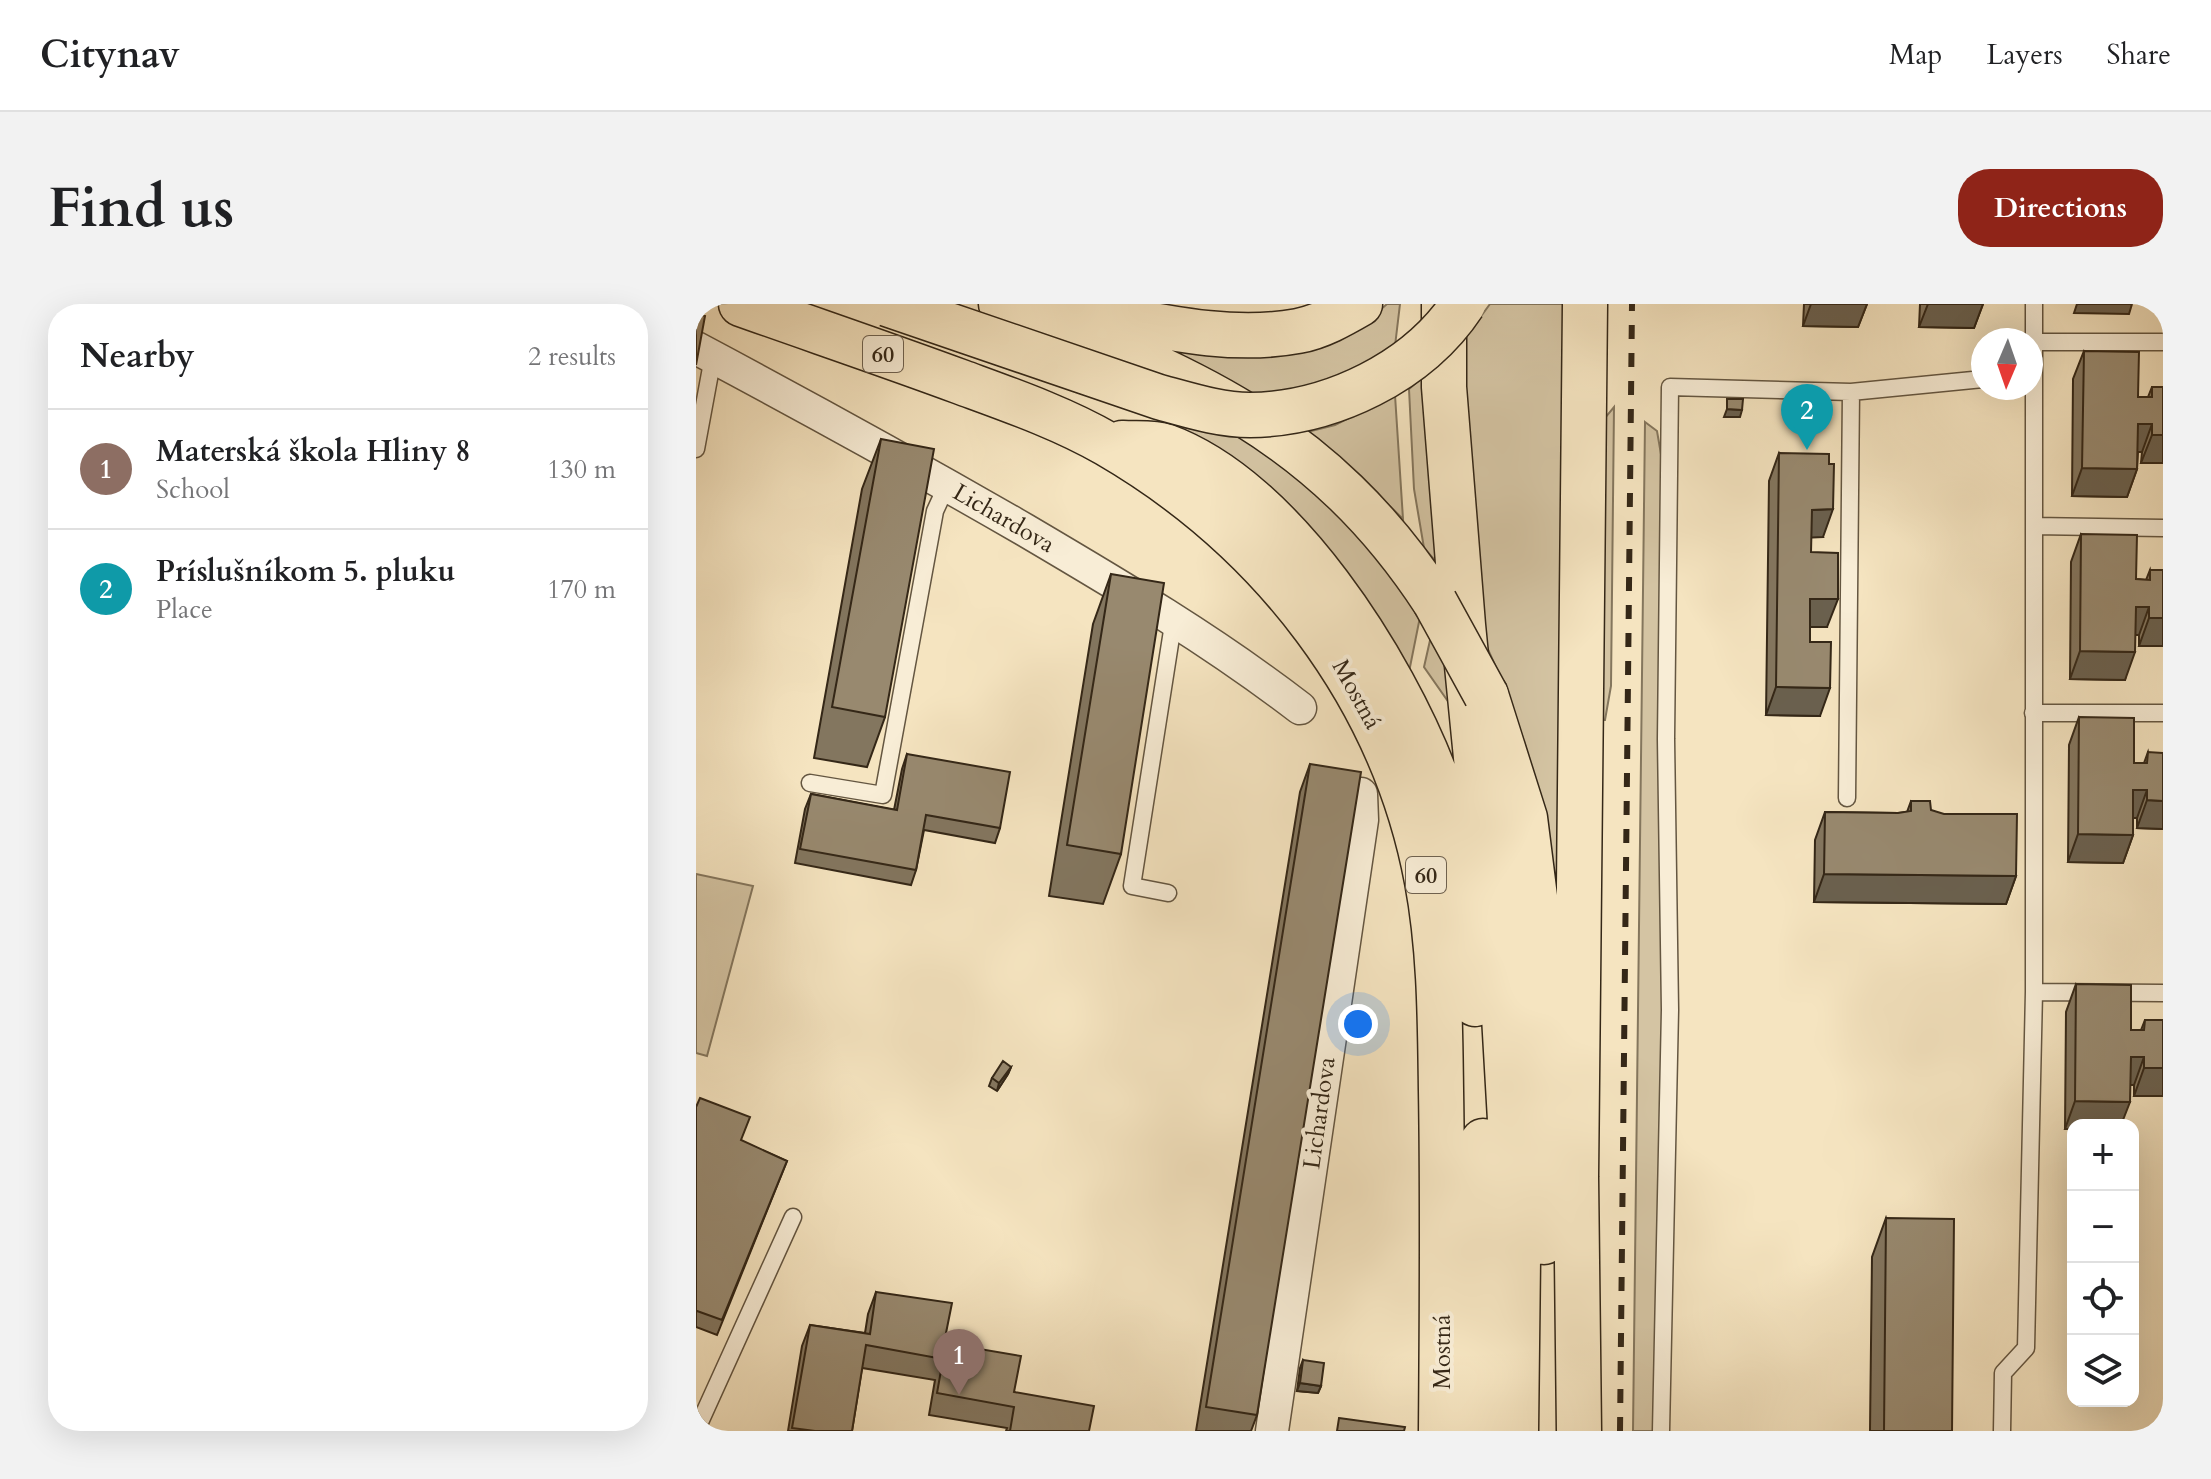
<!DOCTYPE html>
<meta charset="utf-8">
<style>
:root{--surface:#fff;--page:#f2f2f2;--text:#202124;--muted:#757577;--line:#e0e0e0;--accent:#8f2418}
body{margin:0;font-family:Cardo,serif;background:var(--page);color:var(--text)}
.controls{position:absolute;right:24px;bottom:24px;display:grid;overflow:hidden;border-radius:16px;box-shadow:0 8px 32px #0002}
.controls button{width:72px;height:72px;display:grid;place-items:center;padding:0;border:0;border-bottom:2px solid var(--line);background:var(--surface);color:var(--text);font:40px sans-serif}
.compass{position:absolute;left:1275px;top:24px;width:72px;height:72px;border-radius:50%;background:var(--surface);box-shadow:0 8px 32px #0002;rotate:182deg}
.you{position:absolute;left:662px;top:720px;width:28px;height:28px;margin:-20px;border:6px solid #fff;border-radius:50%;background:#1a73e8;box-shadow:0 0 0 12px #1a73e833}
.badge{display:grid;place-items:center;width:52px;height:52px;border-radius:50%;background:var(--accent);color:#fff;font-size:26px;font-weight:700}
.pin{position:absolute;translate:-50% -66px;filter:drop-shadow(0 2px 4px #0008)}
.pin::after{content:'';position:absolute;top:42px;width:28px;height:24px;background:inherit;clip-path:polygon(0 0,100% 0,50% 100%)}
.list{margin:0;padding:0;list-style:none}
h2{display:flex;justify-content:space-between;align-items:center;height:104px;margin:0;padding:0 32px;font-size:34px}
h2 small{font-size:26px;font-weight:400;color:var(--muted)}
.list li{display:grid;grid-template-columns:52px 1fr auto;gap:24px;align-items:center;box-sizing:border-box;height:120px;padding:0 32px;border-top:2px solid var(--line)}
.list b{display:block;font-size:30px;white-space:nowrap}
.list p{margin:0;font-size:26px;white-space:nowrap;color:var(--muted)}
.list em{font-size:26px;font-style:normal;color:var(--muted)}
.icon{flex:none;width:44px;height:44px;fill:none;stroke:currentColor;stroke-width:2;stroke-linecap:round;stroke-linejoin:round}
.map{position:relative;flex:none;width:1467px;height:1127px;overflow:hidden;border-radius:32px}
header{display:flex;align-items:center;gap:48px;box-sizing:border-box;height:112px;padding:0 40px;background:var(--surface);border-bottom:2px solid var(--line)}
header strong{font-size:38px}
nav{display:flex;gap:44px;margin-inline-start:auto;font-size:28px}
.intro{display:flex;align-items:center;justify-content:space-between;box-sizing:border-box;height:192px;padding:0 48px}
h1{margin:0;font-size:56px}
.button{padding:20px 36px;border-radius:32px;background:var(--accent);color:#fff;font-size:28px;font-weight:700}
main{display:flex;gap:48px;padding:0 48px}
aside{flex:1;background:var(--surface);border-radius:32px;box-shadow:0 8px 32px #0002}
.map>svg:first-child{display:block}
.green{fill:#d4c4a3;stroke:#84765d;stroke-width:2}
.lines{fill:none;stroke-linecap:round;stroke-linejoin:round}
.service-casing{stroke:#645641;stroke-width:19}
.minor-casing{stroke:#645641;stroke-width:35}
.primary-casing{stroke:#342717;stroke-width:47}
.service{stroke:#f8edd6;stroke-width:16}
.minor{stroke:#f8edd6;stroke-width:32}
.primary{stroke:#f5e4c0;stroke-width:44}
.rail{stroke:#342717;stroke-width:6;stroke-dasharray:14 14;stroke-linecap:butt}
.primary-bridge-casing{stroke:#342717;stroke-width:47;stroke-linecap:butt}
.primary-bridge{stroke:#f5e4c0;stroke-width:44}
.wall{fill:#83765f;stroke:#342717;stroke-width:2}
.shaded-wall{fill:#6a604e;stroke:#342717;stroke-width:2}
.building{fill:#98896f;stroke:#342717;stroke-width:2}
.labels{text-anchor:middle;stroke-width:8;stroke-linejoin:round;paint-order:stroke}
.shield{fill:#f8edd6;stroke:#6f6250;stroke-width:2}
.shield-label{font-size:22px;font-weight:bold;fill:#342717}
.street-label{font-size:24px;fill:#342717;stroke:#f8edd6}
</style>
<header>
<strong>Citynav</strong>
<nav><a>Map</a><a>Layers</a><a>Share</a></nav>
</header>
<div class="intro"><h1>Find us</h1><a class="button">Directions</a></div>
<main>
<aside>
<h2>Nearby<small>2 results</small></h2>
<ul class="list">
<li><span class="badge" style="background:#8d6e63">1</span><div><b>Materská škola Hliny 8</b><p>School</p></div><em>130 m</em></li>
<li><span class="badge" style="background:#0f9aa8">2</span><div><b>Príslušníkom 5. pluku</b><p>Place</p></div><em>170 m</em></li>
</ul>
</aside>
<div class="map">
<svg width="1467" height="1127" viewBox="0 0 1467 1127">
<rect width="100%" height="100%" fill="#f5e4c0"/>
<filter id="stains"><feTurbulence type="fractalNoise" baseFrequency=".0025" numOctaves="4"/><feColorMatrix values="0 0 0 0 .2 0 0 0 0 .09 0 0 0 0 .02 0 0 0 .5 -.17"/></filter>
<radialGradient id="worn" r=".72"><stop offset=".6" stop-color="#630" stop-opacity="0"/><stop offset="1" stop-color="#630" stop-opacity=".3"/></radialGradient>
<path class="green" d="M691,0H704L699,42L655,69L620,83L552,91L441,37L675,14Z
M794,0H873L862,606L848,513L830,444L812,390L790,341L764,41Z
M728,72L743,261L728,244L718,185L713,85Z
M699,91L707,215L640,150L607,129L639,121Z
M918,103L915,382L909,416H903L908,115Z
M949,118L961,127L967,162L969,631L958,1127H937Z
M461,119L551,134L594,165L670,238L724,313L713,368Z
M735,332L755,365L758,406L728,363Z
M0,570L57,582L11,752L0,749Z"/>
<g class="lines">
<defs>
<path id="service" d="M1338,38H1467
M0,145L17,53
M1338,222L1467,224
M1337,409H1467
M114,479L187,491L239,207L251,181
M1151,494L1155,88
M472,589L436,582L478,314
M1338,688L1467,689
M0,1127L97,913
M965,1127L974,706L970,435L974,83L1155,88L1287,75
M1306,1127L1307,1069L1330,1044L1338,688V0"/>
<path id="minor" d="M0,44C111,103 220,163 329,226C424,282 517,337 604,404
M576,1127L666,516L665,490"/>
<path id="primary" d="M45,0C118,26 192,51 265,78C314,96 366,114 411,140C573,234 696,390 731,577C744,646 744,717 745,787C747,900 746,1014 745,1127
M305,0C489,70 627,126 739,298
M748,0V83L767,321L790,555L803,625L822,955L820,1127
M375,6C448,18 528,41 602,27C624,23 645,11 664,0
M426,139C439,140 457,138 469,142C588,185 697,359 740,473C767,545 771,623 779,700
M790,391L829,514L841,609L848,733V938
M787,1127V837
M883,1127L880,873L889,0"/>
</defs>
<use href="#service" class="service-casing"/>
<use href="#minor" class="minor-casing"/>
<use href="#primary" class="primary-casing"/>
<use href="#service" class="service"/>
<use href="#minor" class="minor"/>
<use href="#primary" class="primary"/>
<path class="rail" d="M924,1127L936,0"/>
<defs>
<path id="primary-bridge" d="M191,0L463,93C493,101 523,111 554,111C635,110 722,68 767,0
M739,298L790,391"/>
</defs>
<use href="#primary-bridge" class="primary-bridge-casing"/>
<use href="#primary-bridge" class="primary-bridge"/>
</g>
<path class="wall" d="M1108,0H1171L1162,23L1107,22Z
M1224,0H1287L1278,24L1223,23Z
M1388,47L1442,93H1452L1456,83H1467V159H1445L1446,148H1442L1441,165L1431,193L1376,192L1377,75Z
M185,135L189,413L171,463L118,454L166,185Z
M1083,149L1127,233H1115V248L1131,323H1114V338L1124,412L1070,411L1073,177Z
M1385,230L1440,275L1450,276L1454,266L1467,342H1443V331H1439L1429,376L1374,375L1375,258Z
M415,270L425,550L407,600L353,592L397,320Z
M1383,413L1438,459H1448L1452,448L1467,525L1441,524V514H1437V531L1427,559L1372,558L1373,441Z
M211,450L304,524L299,539L228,526L220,566L215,581L99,559L109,505L115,490L198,506L206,465Z
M614,460L561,1111L555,1127H500L604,488Z
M1215,497L1235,506L1320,572L1310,600L1118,598L1119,536L1129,508L1202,509L1211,508Z
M1380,680L1435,726H1445L1449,716H1467V792H1438V781H1434L1377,821V825H1369L1370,708Z
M315,763L312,770L301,787L293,782L296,774Z
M0,803L45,837L91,857L21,1031L0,1023Z
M1190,914L1256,1127H1174L1176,953Z
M180,988L248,1039L318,1088L393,1127H310L311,1124L233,1111L239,1076L166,1064L156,1127H92L106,1042L114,1021L169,1029L172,1010Z
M607,1056L625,1082L622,1089L601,1087L604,1064Z"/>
<path class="shaded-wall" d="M1115,0H1171L1162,23L1107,22Z
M1232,0H1287L1278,24L1223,23Z
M1381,0H1436L1433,10L1378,9Z
M1031,105L1046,106L1044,113H1028Z
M1442,120H1456L1446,148H1432Z
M1456,131H1467V159H1445Z
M1386,164L1441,165L1431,193L1376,192Z
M1137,205L1127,233L1106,234L1116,206Z
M1114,295H1142L1131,323H1104Z
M1440,303H1453L1443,331H1430Z
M1453,314H1467V342H1443Z
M1384,347L1439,348L1429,376L1374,375Z
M1080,383L1134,384L1124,412L1070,411Z
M1437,486H1451L1441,514H1427Z
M1451,496L1467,497V525L1441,524Z
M1382,530L1437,531L1427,559L1372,558Z
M1128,570L1320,572L1310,600L1118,598Z
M1435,753H1448L1438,781H1424Z
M315,763L312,770L301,787L303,779Z
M1448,764H1467V792H1438Z
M1379,797L1434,798L1425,821H1377V825H1369Z
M604,1079L625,1082L622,1089L601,1087Z"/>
<path class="building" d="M0,10L9,12L0,61Z
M1388,47L1443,48L1442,93H1456V83H1467V131H1456V120H1442L1441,165L1386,164Z
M1031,95H1047L1046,106L1031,105Z
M185,135L238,145L189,413L136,403Z
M1083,149L1133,150V160H1138L1137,205L1116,206L1115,248L1142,249V295H1114V338H1135L1134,384L1080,383Z
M1385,230L1441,231L1440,275L1454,276V266H1467V314H1453V303H1440L1439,348L1384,347Z
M415,270L468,279L425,550L371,541Z
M1383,413L1438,414V459H1451L1452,448L1467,449V497L1451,496V486H1437V531L1382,530Z
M211,450L314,468L304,524L230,511L220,566L104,545L115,490L201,506Z
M614,460L665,468L561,1111L510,1103Z
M1215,497H1234L1235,506L1248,510H1321L1320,572L1128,570L1129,508L1202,509L1215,507Z
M1380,680L1435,681V726H1448L1449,716H1467V764H1448V753H1435L1434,798L1379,797Z
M307,757L315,763L303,779L296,774Z
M4,794L54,813L45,836L91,857L26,1016L1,1007L0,1008V803Z
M1190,914L1258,915L1256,1127H1188Z
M180,988L256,999L248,1039L325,1052L318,1088L398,1102L393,1127H314L318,1103L241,1089L247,1055L170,1041L156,1127H119L96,1124L114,1021L174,1030Z
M607,1056L628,1059L625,1082L604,1079Z
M643,1114L709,1123L708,1127H641Z"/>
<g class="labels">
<g class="shield">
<rect x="167" y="32" width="40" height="36" rx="6"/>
<rect x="710" y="553" width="40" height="36" rx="6"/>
</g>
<g class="shield-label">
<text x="187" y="58">60</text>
<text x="730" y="579">60</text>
</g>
<g class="street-label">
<text transform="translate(308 214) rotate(30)" y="8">Lichardova</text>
<text transform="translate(661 390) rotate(61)" y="8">Mostná</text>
<text transform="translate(623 809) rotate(-82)" y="8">Lichardova</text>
<text transform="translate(746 1048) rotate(-90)" y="8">Mostná</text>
</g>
</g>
<rect width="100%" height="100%" filter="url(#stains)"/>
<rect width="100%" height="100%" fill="url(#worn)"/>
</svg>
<div class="controls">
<button>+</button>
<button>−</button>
<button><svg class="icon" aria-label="locate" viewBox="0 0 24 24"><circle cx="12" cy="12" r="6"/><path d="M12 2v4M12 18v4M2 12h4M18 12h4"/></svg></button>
<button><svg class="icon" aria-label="layers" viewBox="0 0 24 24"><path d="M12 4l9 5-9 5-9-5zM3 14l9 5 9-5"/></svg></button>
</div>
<svg class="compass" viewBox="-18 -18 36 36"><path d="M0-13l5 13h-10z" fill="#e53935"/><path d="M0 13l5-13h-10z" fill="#757577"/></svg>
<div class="you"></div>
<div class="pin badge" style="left:263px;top:1091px;background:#8d6e63">1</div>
<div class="pin badge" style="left:1111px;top:146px;background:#0f9aa8">2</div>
</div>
</main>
